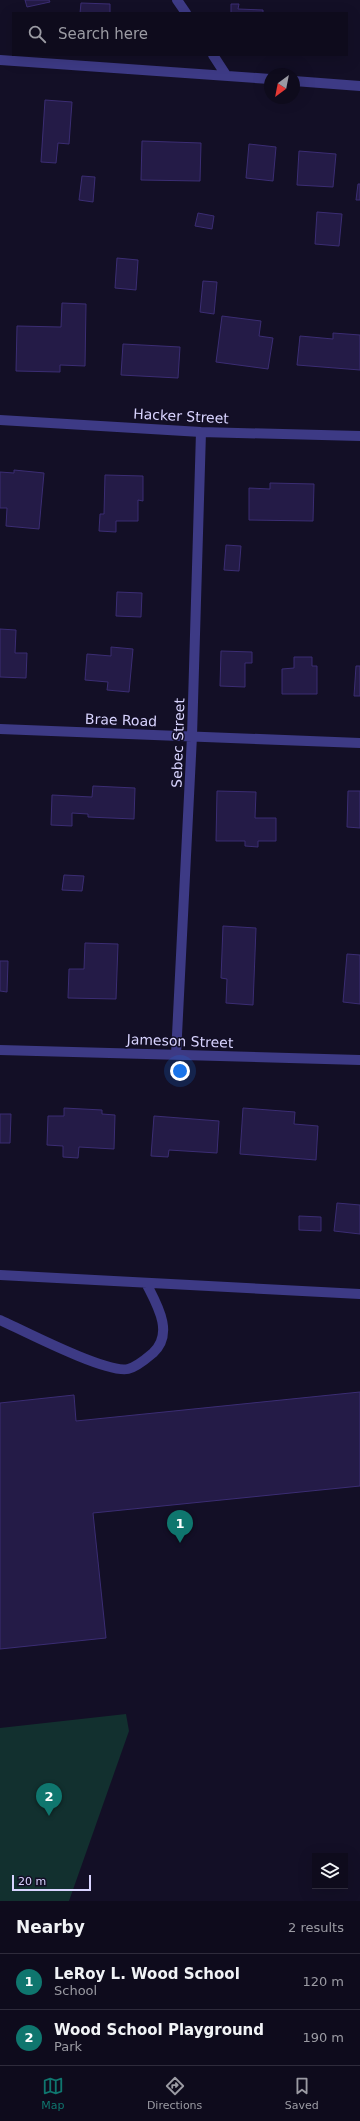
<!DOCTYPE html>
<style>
:root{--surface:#0e0b1c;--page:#1c1929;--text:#f1f3f6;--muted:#9b9ba3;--line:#2e2b3b;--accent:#0f766e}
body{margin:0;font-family:"DejaVu Sans",sans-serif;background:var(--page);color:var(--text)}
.controls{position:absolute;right:12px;bottom:12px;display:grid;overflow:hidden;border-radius:0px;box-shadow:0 4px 16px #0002}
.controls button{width:36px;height:36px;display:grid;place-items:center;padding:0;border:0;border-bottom:1px solid var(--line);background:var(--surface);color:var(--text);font:20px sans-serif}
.compass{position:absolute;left:264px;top:68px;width:36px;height:36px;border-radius:50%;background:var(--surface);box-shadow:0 4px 16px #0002;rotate:212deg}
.scale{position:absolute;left:12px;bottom:10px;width:79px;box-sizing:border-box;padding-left:4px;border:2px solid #d9d4ff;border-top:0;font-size:11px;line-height:14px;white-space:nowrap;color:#d9d4ff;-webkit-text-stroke:3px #130f26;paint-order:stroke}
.you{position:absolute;left:180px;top:1071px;width:14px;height:14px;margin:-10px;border:3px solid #fff;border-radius:50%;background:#1a73e8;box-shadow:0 0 0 6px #1a73e833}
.badge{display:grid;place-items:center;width:26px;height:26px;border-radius:50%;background:var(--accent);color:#fff;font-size:13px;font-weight:700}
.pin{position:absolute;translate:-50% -33px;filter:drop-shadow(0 1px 2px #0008)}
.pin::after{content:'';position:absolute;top:21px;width:14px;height:12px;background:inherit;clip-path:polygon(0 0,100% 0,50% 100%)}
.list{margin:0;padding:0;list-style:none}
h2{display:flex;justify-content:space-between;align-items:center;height:52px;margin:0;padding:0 16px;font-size:17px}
h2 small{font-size:13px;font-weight:400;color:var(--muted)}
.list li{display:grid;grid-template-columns:26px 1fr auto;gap:12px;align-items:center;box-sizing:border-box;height:56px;padding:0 16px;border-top:1px solid var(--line)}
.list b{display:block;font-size:15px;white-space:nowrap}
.list p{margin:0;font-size:13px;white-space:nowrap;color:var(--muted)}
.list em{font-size:13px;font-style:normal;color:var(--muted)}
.icon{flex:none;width:22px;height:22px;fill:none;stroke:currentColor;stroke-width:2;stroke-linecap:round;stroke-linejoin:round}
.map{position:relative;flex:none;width:360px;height:1901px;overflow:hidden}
.search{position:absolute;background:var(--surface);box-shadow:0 4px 16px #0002;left:12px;right:12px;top:12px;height:44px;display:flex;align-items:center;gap:10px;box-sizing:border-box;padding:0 14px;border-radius:0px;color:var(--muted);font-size:15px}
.sheet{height:164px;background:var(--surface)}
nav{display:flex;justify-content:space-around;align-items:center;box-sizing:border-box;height:56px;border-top:1px solid var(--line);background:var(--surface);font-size:11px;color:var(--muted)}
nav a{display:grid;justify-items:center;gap:2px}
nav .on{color:var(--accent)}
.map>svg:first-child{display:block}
.green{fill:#12302f}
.building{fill:#241b47;stroke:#3b2d73}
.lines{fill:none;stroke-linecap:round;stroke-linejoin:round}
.service{stroke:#3d3a85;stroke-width:10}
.minor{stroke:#3d3a85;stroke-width:10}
.labels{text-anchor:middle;stroke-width:3;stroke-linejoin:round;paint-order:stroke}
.street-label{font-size:14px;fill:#d9d4ff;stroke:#130f26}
</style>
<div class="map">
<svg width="360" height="1901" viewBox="0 0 360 1901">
<rect width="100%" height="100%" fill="#130f26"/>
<path class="green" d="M126,1714L129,1731L69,1901H0V1728Z"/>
<path class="building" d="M25,0H49L50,2L27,7Z
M81,3L110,4V13H80Z
M231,4H239L238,9L263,10V13H231Z
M45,100L72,102L69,144L58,143L56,163L41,162Z
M142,141L201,143L200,181L141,180Z
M249,144L276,147L273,181L246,178Z
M299,151L336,154L333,187L297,185Z
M82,176L95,177L93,202L79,200Z
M358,184H360V200H356Z
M317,212L342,214L339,246L315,244Z
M198,213L214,216L212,229L195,226Z
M117,258L138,260L136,290L115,288Z
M203,281L217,282L214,314L200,312Z
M62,303L86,304L85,366L60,365V372L16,371L17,326L61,327Z
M222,316L261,321L259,336L273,338L268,369L216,362Z
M333,333L360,335V370L297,365L300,336L333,339Z
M123,344L180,347L178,378L121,375Z
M14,470L44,473L39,529L6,526L7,508H0V472L14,473Z
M105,475L143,476V501L138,500V521H116V532L99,531L100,514H104Z
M270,483L314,484L313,521L249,520V488L270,489Z
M226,545L241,546L239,571L224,570Z
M117,592L142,593L141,617L116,616Z
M0,629L16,630L15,653H27L26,678L0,677Z
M111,647L133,649L129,692L107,690L108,682L85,680L87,654L111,656Z
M221,651L252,652V663H245V687L220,686Z
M294,657H312V666H317V694H282V669L294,668Z
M356,666H360V696H354Z
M93,786L135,788L134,819L88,817V814L72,813V826L51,825L52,795L92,797Z
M217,791L256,792L255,818H276V841H258V847L245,846V841H216Z
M348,791H360V828L347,827Z
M64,875L84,876L82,891L62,890Z
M223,926L256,928L253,1005L226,1003L227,979L221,978Z
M85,943L118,944L116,999L68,998L69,969H84Z
M347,954L360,955V1004L343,1002Z
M0,961H8L7,992L0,991Z
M64,1108L102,1110V1114L115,1115L114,1149L79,1147L78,1158L63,1157V1146L47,1145L48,1116H64Z
M243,1108L295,1112L294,1124L318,1126L316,1160L240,1154Z
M0,1114H11L10,1143H0Z
M154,1116L219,1121L217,1153L169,1150L168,1157L151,1156Z
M337,1203L360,1205V1234L334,1231Z
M299,1216L321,1217V1231L299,1230Z
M360,1392V1486L93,1513L106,1638L0,1649V1403L74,1395L76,1421Z"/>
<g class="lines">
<path class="service" d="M0,1275L360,1294
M0,1320C24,1331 107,1374 128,1369C137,1367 146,1359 153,1353C175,1333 156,1303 146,1283"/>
<path class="minor" d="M177,0L186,13
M213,55L226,75
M0,60L270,79
M294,81L360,86
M0,420L201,432L360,436
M0,729L360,743
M0,1050L360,1060
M176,1055L192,736L201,432"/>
</g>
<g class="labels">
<g class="street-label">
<text transform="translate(181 416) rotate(3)" y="5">Hacker Street</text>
<text transform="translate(121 720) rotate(2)" y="5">Brae Road</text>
<text transform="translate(178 743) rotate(-88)" y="5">Sebec Street</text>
<text transform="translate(180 1041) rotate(2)" y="5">Jameson Street</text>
</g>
</g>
</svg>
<div class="controls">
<button><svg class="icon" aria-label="layers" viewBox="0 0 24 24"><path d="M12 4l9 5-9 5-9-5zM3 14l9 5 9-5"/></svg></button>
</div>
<svg class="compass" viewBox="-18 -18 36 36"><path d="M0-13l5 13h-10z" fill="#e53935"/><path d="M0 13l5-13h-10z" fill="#9b9ba3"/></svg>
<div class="scale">20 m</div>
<div class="you"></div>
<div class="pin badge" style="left:180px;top:1543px">1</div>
<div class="pin badge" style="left:49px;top:1816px">2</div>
<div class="search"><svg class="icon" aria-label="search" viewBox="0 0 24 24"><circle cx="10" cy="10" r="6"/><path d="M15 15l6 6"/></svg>Search here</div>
</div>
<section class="sheet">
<h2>Nearby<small>2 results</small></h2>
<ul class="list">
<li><span class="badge">1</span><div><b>LeRoy L. Wood School</b><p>School</p></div><em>120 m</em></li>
<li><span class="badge">2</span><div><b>Wood School Playground</b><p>Park</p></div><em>190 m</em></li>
</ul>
</section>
<nav>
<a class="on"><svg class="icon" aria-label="map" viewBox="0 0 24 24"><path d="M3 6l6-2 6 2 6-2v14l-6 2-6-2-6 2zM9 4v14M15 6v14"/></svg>Map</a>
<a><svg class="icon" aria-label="directions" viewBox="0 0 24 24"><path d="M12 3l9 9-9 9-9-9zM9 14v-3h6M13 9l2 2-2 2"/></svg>Directions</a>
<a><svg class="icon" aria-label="saved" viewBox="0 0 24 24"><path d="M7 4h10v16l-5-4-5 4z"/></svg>Saved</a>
</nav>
